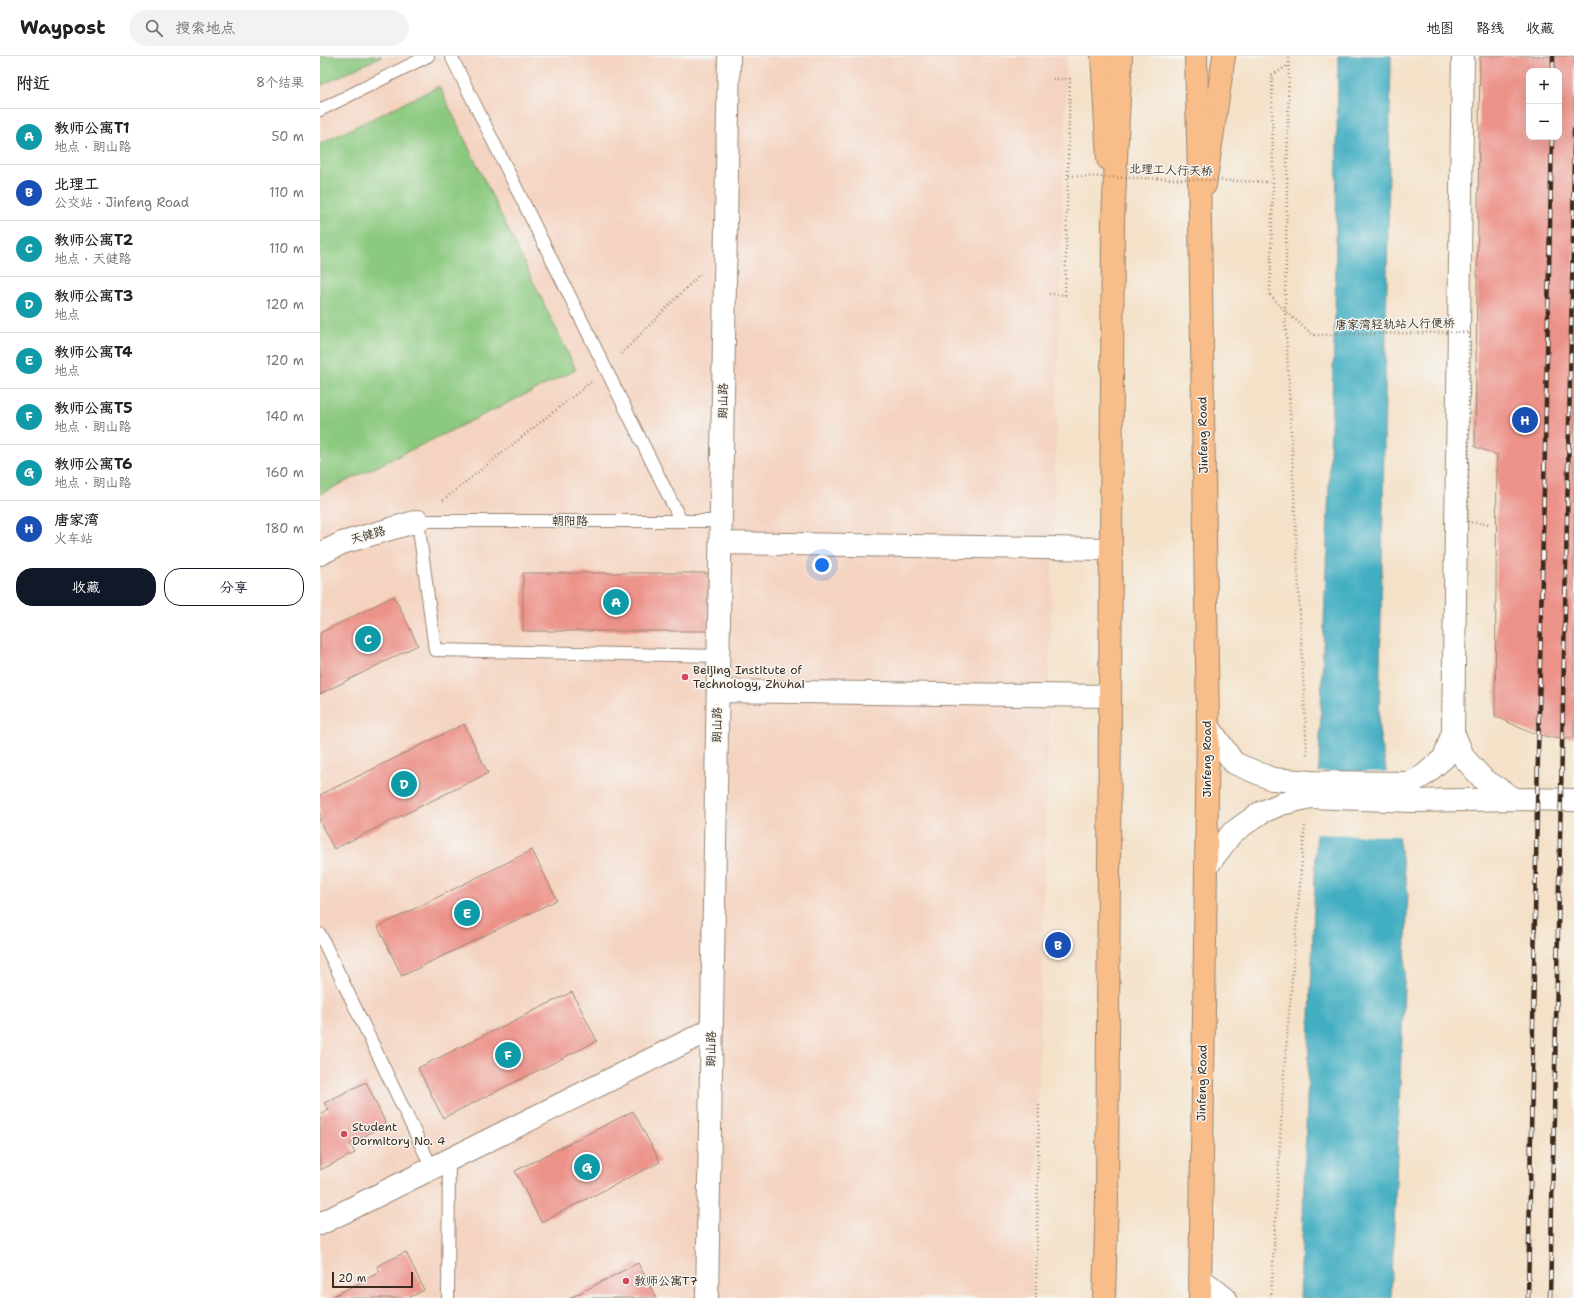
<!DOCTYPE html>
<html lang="zh">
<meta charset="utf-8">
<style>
:root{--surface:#fff;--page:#f2f2f2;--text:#202124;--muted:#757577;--line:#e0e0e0;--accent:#111827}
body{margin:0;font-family:"Shantell Sans","LXGW WenKai TC",sans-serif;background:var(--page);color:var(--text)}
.controls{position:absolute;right:12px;top:12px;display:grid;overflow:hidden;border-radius:8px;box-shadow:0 4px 16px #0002}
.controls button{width:36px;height:36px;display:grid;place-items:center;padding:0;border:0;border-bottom:1px solid var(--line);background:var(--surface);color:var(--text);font:20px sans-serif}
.scale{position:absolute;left:12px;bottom:10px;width:81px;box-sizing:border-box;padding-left:4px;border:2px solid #3b2a1e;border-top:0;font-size:11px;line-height:14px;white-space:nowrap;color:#3b2a1e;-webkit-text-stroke:3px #f6f6f2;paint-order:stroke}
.you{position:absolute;left:502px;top:509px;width:14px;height:14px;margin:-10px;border:3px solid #fff;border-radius:50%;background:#1a73e8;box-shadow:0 0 0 6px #1a73e833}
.badge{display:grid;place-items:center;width:26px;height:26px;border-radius:50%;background:var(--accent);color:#fff;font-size:13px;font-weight:700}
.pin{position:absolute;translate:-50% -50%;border:2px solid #fff;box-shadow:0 1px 4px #0006}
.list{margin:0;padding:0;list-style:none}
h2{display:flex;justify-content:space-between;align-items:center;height:52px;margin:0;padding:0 16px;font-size:17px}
h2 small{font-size:13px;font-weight:400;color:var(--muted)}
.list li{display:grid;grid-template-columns:26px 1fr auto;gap:12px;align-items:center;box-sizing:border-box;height:56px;padding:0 16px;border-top:1px solid var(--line)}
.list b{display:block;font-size:15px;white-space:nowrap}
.list p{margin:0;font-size:13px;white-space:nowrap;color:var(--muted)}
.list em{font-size:13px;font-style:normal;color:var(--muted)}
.actions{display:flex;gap:8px;padding:12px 16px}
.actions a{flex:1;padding:9px 0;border:1px solid var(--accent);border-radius:16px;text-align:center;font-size:14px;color:var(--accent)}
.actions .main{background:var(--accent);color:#fff}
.icon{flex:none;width:22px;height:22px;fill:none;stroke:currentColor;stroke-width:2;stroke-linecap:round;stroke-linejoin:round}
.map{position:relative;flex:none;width:1254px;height:1242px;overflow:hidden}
header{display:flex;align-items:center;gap:24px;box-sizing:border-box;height:56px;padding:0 20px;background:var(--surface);border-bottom:1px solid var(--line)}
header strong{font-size:19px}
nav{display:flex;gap:22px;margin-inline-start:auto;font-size:14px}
.search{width:280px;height:36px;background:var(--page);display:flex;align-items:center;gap:10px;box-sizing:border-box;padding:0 14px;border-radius:22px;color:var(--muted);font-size:15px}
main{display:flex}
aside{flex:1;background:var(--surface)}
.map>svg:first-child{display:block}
.built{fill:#f4d3c0}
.green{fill:#8bc97f;stroke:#637a4e}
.water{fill:#43aec2;stroke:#3f6c70}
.pier{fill:#f4e1c8}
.building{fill:#ec9289;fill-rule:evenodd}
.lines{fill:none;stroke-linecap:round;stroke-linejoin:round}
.service-casing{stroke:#988673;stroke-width:14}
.minor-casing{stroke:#988673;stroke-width:24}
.primary-casing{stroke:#988673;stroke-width:24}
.trunk-casing{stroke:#988673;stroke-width:24}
.path{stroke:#988673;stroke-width:2.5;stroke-dasharray:1 3;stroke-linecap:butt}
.service{stroke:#fff;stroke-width:12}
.minor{stroke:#fff;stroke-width:22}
.primary{stroke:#f8bd88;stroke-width:22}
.trunk{stroke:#f8bd88;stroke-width:22}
.rail-casing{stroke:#3b2a1e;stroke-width:4.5}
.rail{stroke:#f6f6f2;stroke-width:3;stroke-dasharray:9;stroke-linecap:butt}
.path-bridge{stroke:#988673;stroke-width:2.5;stroke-dasharray:1 3;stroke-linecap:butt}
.poi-dot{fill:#d1495b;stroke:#f6f6f2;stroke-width:1.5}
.labels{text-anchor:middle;stroke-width:3;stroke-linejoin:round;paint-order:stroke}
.street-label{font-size:12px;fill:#3b2a1e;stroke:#f6f6f2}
.poi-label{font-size:12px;fill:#3b2a1e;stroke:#f6f6f2;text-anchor:start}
</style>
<header>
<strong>Waypost</strong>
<div class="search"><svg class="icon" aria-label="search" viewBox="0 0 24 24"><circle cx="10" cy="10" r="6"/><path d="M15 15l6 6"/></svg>搜索地点</div>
<nav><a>地图</a><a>路线</a><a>收藏</a></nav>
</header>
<main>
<aside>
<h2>附近<small>8个结果</small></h2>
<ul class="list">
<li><span class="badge" style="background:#0f9aa8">A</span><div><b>教师公寓T1</b><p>地点 · 朗山路</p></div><em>50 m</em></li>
<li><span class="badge" style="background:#1a4fb4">B</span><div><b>北理工</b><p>公交站 · Jinfeng Road</p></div><em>110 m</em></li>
<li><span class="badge" style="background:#0f9aa8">C</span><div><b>教师公寓T2</b><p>地点 · 天健路</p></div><em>110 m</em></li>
<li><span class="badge" style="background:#0f9aa8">D</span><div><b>教师公寓T3</b><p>地点</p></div><em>120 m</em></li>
<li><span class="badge" style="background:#0f9aa8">E</span><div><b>教师公寓T4</b><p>地点</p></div><em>120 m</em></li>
<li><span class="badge" style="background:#0f9aa8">F</span><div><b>教师公寓T5</b><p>地点 · 朗山路</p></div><em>140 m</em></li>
<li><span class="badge" style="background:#0f9aa8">G</span><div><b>教师公寓T6</b><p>地点 · 朗山路</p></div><em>160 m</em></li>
<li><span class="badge" style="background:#1a4fb4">H</span><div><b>唐家湾</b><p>火车站</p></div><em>180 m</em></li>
</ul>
<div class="actions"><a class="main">收藏</a><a>分享</a></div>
</aside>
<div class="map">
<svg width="1254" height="1242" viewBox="0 0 1254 1242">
<rect width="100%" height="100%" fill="#f6f6f2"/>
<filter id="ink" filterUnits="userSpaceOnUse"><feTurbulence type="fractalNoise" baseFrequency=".025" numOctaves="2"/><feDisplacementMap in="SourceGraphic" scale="8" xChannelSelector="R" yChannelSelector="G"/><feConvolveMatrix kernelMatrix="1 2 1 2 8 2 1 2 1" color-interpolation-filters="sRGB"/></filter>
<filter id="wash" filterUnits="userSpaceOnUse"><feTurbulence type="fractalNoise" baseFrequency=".012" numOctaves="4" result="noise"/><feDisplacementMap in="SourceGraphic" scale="16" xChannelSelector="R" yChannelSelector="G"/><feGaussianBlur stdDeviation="0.9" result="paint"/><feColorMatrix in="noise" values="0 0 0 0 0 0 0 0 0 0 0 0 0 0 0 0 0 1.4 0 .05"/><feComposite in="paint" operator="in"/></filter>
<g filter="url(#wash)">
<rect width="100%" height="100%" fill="#f4e1c8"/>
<path class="built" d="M0,0H747L712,1242H0Z"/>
<path class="green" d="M0,0H62L0,30Z
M119,30L256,314L0,438V88Z"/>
<path class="water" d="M1018,0H1071L1059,674L1088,837L1071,1242H980L1015,259Z"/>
<path class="pier" d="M997,716H1068L1080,780L995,778Z"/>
<g id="blocks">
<path class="building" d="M1160,0H1254V682L1229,681L1211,677L1175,660L1177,399L1155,391ZM1209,15H1239V81H1209Z
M203,517H388V575H203Z
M74,540L98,589L0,638V577Z
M144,668L168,717L14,793L0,766V739Z
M212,794L237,844L82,920L58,871Z
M252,936L277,985L123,1062L98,1012Z
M46,1026L66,1068L30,1088L35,1097L0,1114V1059L9,1054L4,1047Z
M313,1055L340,1106L221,1166L195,1115Z
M86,1196L104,1234L88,1242H10L60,1216L57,1210Z
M318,1207L336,1242H250Z"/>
</g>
</g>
<g filter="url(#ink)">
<use href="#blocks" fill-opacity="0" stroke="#988673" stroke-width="1"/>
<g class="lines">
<defs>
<path id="service" d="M131,0L361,465
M0,54L108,0
M398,600L115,594L98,465H401
M0,878L112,1112
M128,1242L129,1103"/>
<path id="minor" d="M1143,0L1133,676L1144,702L1164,724L1195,743
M401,487L791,493
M0,498L22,487L98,465
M398,635L790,640
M888,670L914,707L952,723L991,726L1090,727L1103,720L1124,702L1133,676
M887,810L912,777L940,757L961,748L990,741L1093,745L1195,743L1254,744
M0,1168L392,973
M880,1222L905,1242
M387,1242L409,0"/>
<path id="primary" d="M782,0L788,103
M885,129L904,0"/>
<path id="trunk" d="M876,0L880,164L888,670L880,1242
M784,1242L787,1142L793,164L801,0"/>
</defs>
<use href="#service" class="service-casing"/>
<use href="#minor" class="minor-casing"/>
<use href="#primary" class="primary-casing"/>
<use href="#trunk" class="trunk-casing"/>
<path class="path" d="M969,2L965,255L987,700
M729,238L745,239L750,23H733
M950,239L953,126L952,19L969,9
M301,298L380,218
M123,444L271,326
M716,1242L719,1049
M951,1242L964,1017L985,768"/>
<use href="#service" class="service"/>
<use href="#minor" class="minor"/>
<use href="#primary" class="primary"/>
<use href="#trunk" class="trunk"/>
<defs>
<path id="rail" d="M1233,15V0
M1208,1242L1218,697L1232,81
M1230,1242L1253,186L1254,74"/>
</defs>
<use href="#rail" class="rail-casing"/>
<use href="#rail" class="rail"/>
<path class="path-bridge" d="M749,120L953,126
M950,239L965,255L993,279L1149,276L1148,466L1170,468"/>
</g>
</g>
<g class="poi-dot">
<circle cx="365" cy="621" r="4"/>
<circle cx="24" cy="1078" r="4"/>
<circle cx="306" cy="1225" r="4"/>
</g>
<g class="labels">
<g class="street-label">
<text transform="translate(851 114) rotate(2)" y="4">北理工人行天桥</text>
<text transform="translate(1075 268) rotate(-1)" y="4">唐家湾轻轨站人行便桥</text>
<text transform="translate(403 345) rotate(-89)" y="4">朗山路</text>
<text transform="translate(883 379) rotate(-91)" y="4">Jinfeng Road</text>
<text x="250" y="469">朝阳路</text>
<text transform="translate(48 479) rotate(-16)" y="4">天健路</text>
<text transform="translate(397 669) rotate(-89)" y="4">朗山路</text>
<text transform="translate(887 703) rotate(-90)" y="4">Jinfeng Road</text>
<text transform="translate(391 993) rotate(-89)" y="4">朗山路</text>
<text transform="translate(882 1027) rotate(-89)" y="4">Jinfeng Road</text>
</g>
<g class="poi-label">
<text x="373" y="618">Beijing Institute of<tspan x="373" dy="14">Technology, Zhuhai</tspan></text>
<text x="32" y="1075">Student<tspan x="32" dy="14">Dormitory No. 4</tspan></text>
<text x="314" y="1229">教师公寓T7</text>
</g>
</g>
</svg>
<div class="controls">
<button>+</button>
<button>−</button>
</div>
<div class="scale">20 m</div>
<div class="you"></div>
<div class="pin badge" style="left:296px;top:546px;background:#0f9aa8">A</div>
<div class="pin badge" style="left:738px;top:889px;background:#1a4fb4">B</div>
<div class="pin badge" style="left:48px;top:583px;background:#0f9aa8">C</div>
<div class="pin badge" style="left:84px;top:728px;background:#0f9aa8">D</div>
<div class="pin badge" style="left:147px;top:857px;background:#0f9aa8">E</div>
<div class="pin badge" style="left:188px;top:999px;background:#0f9aa8">F</div>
<div class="pin badge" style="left:267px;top:1111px;background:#0f9aa8">G</div>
<div class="pin badge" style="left:1205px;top:364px;background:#1a4fb4">H</div>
</div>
</main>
